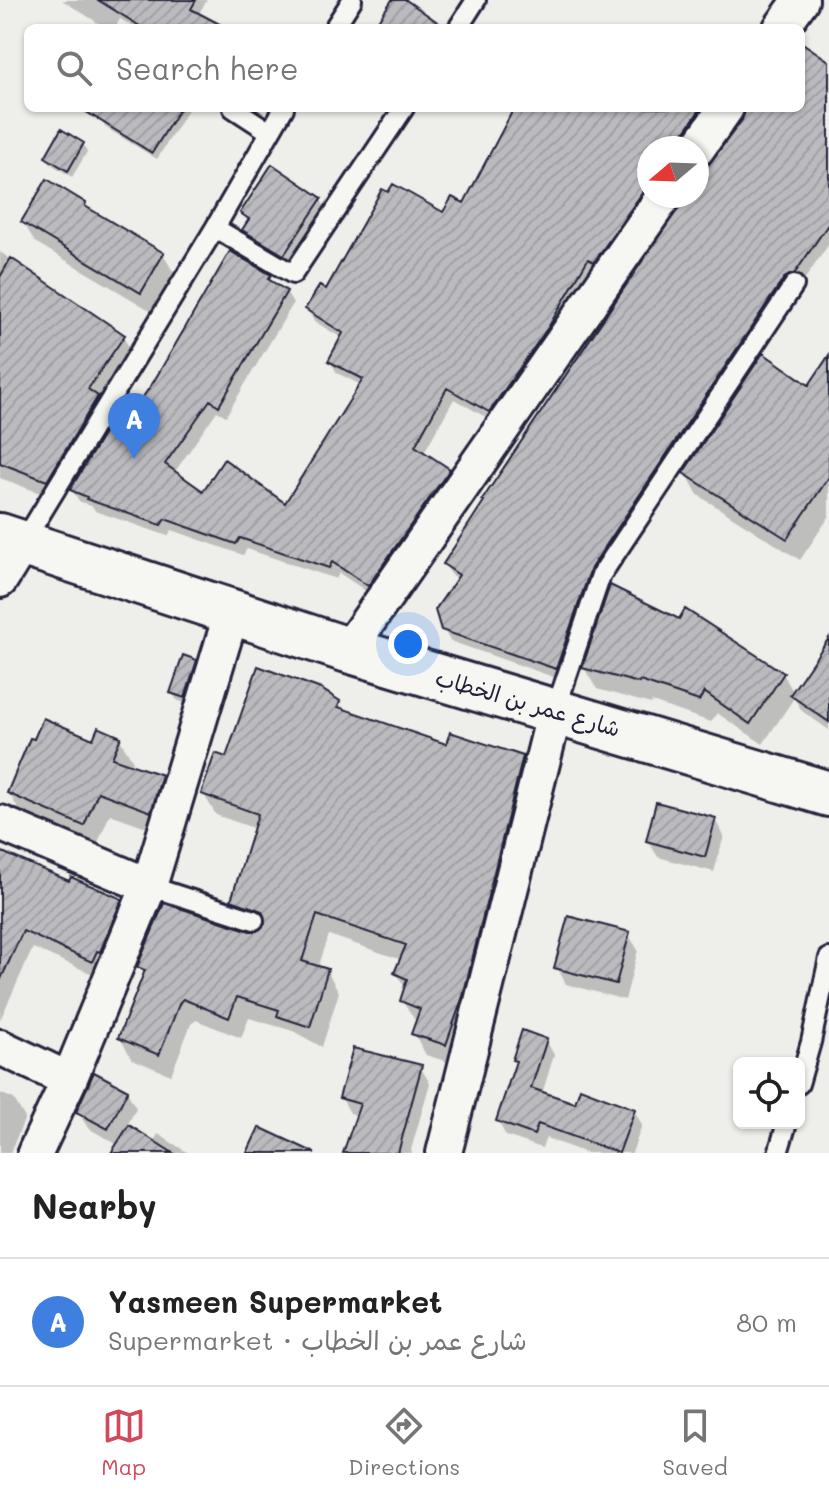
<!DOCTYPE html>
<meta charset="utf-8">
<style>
:root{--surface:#fff;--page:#f6f6f6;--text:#222;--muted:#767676;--line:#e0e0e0;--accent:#d1495b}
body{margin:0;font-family:Mali,"Playpen Sans Arabic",sans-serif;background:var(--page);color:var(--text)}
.controls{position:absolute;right:24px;bottom:24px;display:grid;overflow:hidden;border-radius:12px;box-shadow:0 2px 6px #0004}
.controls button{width:72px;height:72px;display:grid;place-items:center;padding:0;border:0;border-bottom:2px solid var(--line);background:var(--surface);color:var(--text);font:40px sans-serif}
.compass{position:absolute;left:637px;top:136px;width:72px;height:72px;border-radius:50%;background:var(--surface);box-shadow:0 2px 6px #0004;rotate:251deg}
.you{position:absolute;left:408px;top:644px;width:28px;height:28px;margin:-20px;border:6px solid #fff;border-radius:50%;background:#1a73e8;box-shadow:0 0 0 12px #1a73e833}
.badge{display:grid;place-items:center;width:52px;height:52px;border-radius:50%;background:var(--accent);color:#fff;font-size:26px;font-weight:700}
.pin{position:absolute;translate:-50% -66px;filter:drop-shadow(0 2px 4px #0008)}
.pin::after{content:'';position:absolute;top:42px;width:28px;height:24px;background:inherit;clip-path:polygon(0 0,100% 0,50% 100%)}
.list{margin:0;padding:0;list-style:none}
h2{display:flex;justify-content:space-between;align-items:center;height:104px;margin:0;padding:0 32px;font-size:34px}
h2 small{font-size:26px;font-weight:400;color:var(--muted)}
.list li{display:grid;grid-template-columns:52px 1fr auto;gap:24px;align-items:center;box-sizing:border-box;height:128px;padding:0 32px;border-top:2px solid var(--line)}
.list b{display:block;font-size:30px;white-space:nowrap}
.list p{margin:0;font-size:26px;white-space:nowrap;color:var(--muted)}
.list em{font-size:26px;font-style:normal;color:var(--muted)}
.icon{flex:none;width:44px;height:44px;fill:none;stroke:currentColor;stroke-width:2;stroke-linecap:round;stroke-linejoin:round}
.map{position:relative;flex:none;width:829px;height:1153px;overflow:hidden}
.search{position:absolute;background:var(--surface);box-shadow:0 2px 6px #0004;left:24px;right:24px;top:24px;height:88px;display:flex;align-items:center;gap:20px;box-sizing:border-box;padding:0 28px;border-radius:12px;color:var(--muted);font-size:30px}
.sheet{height:232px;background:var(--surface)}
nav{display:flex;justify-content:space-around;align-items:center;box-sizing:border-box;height:112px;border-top:2px solid var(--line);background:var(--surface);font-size:22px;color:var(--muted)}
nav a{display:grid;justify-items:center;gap:4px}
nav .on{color:var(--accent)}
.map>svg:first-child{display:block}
.shadow{fill:#0003}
.building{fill:url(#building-hatch);stroke:#22223b;stroke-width:2}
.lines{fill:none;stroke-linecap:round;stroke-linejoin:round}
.service-casing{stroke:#22223b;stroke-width:24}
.minor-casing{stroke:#22223b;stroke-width:40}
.secondary-casing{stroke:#22223b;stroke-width:50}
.service{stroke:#f6f6f2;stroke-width:18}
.minor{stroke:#f6f6f2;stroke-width:34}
.secondary{stroke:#f6f6f2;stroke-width:44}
.labels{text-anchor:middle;stroke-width:6;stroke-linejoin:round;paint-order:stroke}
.street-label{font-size:22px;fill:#22223b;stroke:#f6f6f2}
</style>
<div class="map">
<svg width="829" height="1153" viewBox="0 0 829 1153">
<defs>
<pattern id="building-hatch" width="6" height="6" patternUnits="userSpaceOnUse" patternTransform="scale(2)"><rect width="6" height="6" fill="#bbbbbf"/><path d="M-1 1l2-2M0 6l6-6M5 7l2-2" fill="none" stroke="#a0a0a5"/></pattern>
</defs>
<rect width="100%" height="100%" fill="#eeeeeb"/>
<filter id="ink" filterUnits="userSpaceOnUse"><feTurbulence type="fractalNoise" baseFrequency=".0125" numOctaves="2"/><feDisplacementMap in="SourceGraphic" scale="16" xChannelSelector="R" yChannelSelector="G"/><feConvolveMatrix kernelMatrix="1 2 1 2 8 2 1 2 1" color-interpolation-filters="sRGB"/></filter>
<g filter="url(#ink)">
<path class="shadow" d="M62,0H207L190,28H135L120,19L115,28H106Z
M801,45L829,64V244L597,581L562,680L450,641L443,629L458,580L452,576L445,564L685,196H697V170L705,169L744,120L748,108H801Z
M108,108H189L157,159L105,127L101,119Z
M516,108H697L707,122L688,148H649V196L496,423L454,399L423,454L448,470L455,482L375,597L339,573L336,579L247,549L243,555L172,530L168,536L95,511L93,507L79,501L72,490L129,420L269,276L275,285L286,292L293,304L226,416L217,411L174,473L204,493L286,506L361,385L337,373L330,361L343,339L314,321L307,309L327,292L444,214L465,206Z
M83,144L87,152L72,177L51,164L47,157Z
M320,199L330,215L294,270L254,246L245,230L249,224L242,213Z
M85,205L88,211L163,254L175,275L153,312L35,242L23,222Z
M0,252L123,337L135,357L59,500L0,478Z
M829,358V517L800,560L698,495L686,473L809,388Z
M680,621L783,674L794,693L829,646V730L802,711L794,698L763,744L717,713L711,722L652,702L651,704L597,689L584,668Z
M195,661L200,669L189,705L177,700L172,693Z
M339,702L344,712L448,747L522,757L534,779L458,1065L426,1055L414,1033L417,1023L402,1001L406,989L396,973L402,960L329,935L318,968L327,971L339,992L322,1047L293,1031L249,1018L241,1038L196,1020L191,1024L171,1075L132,1059L120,1038L145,976L139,967L258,933L264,928L246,921L233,900L256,829L216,815L203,793L228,760Z
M119,738L133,761L130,766L160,777L174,799L163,833L110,814L96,847L22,815L9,793L35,742H94Z
M715,820L724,836L714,872L658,857L648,841Z
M0,853L70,884L121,901L131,919L102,978L33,948L0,1020Z
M628,934L638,950L625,1000L566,984L557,967Z
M546,1040L554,1055L542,1094L576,1106L634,1110L642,1125L632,1153H586L546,1138L542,1148L506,1136L498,1121L517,1064L514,1060Z
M420,1067L430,1083L411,1150L412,1153H348L358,1116L350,1113L341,1097Z
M127,1092L136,1108L127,1126L153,1143L158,1134L188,1153H113L118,1145L88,1128L78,1112Z
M0,1093L14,1099L25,1118L10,1153H0Z"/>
<path class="building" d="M98,0H196L191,9L227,28H143Z
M392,0H406L446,28H373Z
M801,42L829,61V223L795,273L784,278L591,568L556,669L441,630L435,610L459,575L443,564L484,501L482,500L686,196H697V180L742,120L746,108H801Z
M80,108H180L152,153Z
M514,108H701L681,137L677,148H649V183L594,262L588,259L549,326L489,412L447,388L415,446L450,469L368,586L332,562L329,568L240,538L236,544L165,519L161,525L86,499L87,497L70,490L118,410L129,417L154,381L230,251L271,275L268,279L287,291L219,406L210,400L165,464L203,491L224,459L285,503L363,379L328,361L343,333L305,309L320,285L326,289L382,189L388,192L393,184L443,212L452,197L464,203Z
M61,129L84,143L68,171L45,157Z
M272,164L322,198L284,255L242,230L249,219L240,213Z
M47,179L86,203L85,206L164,253L141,293L21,222Z
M11,258L125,335L88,389L98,396L47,481L0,463V277Z
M763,353L809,385L829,355V477L787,539L683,473Z
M610,585L679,619L685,609L784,673L750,724L704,692L699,701L640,681L639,683L582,668Z
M829,638V722L790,695Z
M183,655L197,660L185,698L170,693Z
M258,666L321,689L340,701L338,707L446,744L450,732L523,756L463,996L446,1045L411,1034L420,1009L400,1001L407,979L394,973L406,945L317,915L302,961L328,969L310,1027L277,1016L279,1010L237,997L229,1018L183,999L180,1002L159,1055L118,1038L145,970L137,967L164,903L250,931H257L265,924L262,911L231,900L258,814L201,794L215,753L226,757Z
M43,718L93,739L98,727L121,737L112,758L162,775L151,812L98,792L84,826L7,793L30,738L34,739Z
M656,802L716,818L705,857L646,841Z
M0,851L69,881L71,877L122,899L100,952L97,951L92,962L23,931L0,981Z
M568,916L630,932L616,984L554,968Z
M522,1030L547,1039L531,1088L575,1103L580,1088L635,1109L619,1153L538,1124L534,1135L496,1121L516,1061L512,1060Z
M353,1048L422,1065L398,1153H343L360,1104L339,1098Z
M94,1072L128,1090L108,1129L76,1112Z
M129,1125L173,1153H111Z
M259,1127L315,1153H247Z"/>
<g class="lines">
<defs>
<path id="service" d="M334,28L352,0
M458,28L476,0
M233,108L270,132
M215,228L293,274L404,108
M23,543L215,228L284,108
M555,711L601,575L794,285
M149,886L254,920
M799,1084L811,1042L829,958
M778,1153L787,1123"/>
<path id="minor" d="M781,28L801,0
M697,149L726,108
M0,580L23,543
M348,650L664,196
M0,823L149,886
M0,1047L69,1080
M35,1153L69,1080L149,886L232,612
M444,1153L555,711"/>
<path id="secondary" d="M0,536L348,650L829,794"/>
</defs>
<use href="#service" class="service-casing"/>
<use href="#minor" class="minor-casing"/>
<use href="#secondary" class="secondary-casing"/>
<use href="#service" class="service"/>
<use href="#minor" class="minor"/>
<use href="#secondary" class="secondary"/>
</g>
</g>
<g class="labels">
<g class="street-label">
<text transform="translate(528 703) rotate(16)" y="8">شارع عمر بن الخطاب</text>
</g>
</g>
</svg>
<div class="controls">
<button><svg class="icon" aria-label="locate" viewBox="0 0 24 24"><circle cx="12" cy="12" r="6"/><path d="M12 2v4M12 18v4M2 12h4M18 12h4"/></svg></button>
</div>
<svg class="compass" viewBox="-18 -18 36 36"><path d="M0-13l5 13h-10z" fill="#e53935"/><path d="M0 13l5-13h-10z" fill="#767676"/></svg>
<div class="you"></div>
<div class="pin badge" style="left:134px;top:459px;background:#3f7fe0">A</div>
<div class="search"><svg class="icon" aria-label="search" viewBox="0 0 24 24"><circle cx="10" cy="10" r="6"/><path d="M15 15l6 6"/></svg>Search here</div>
</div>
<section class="sheet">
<h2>Nearby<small></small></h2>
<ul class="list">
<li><span class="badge" style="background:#3f7fe0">A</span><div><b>Yasmeen Supermarket</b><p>Supermarket · شارع عمر بن الخطاب</p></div><em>80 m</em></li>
</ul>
</section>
<nav>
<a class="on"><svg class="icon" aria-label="map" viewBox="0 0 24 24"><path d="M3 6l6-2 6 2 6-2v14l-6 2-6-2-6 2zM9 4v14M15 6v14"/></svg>Map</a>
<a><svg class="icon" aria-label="directions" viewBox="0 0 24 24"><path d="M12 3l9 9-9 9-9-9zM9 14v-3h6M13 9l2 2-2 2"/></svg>Directions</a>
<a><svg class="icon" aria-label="saved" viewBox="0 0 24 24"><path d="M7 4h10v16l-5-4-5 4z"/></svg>Saved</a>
</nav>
